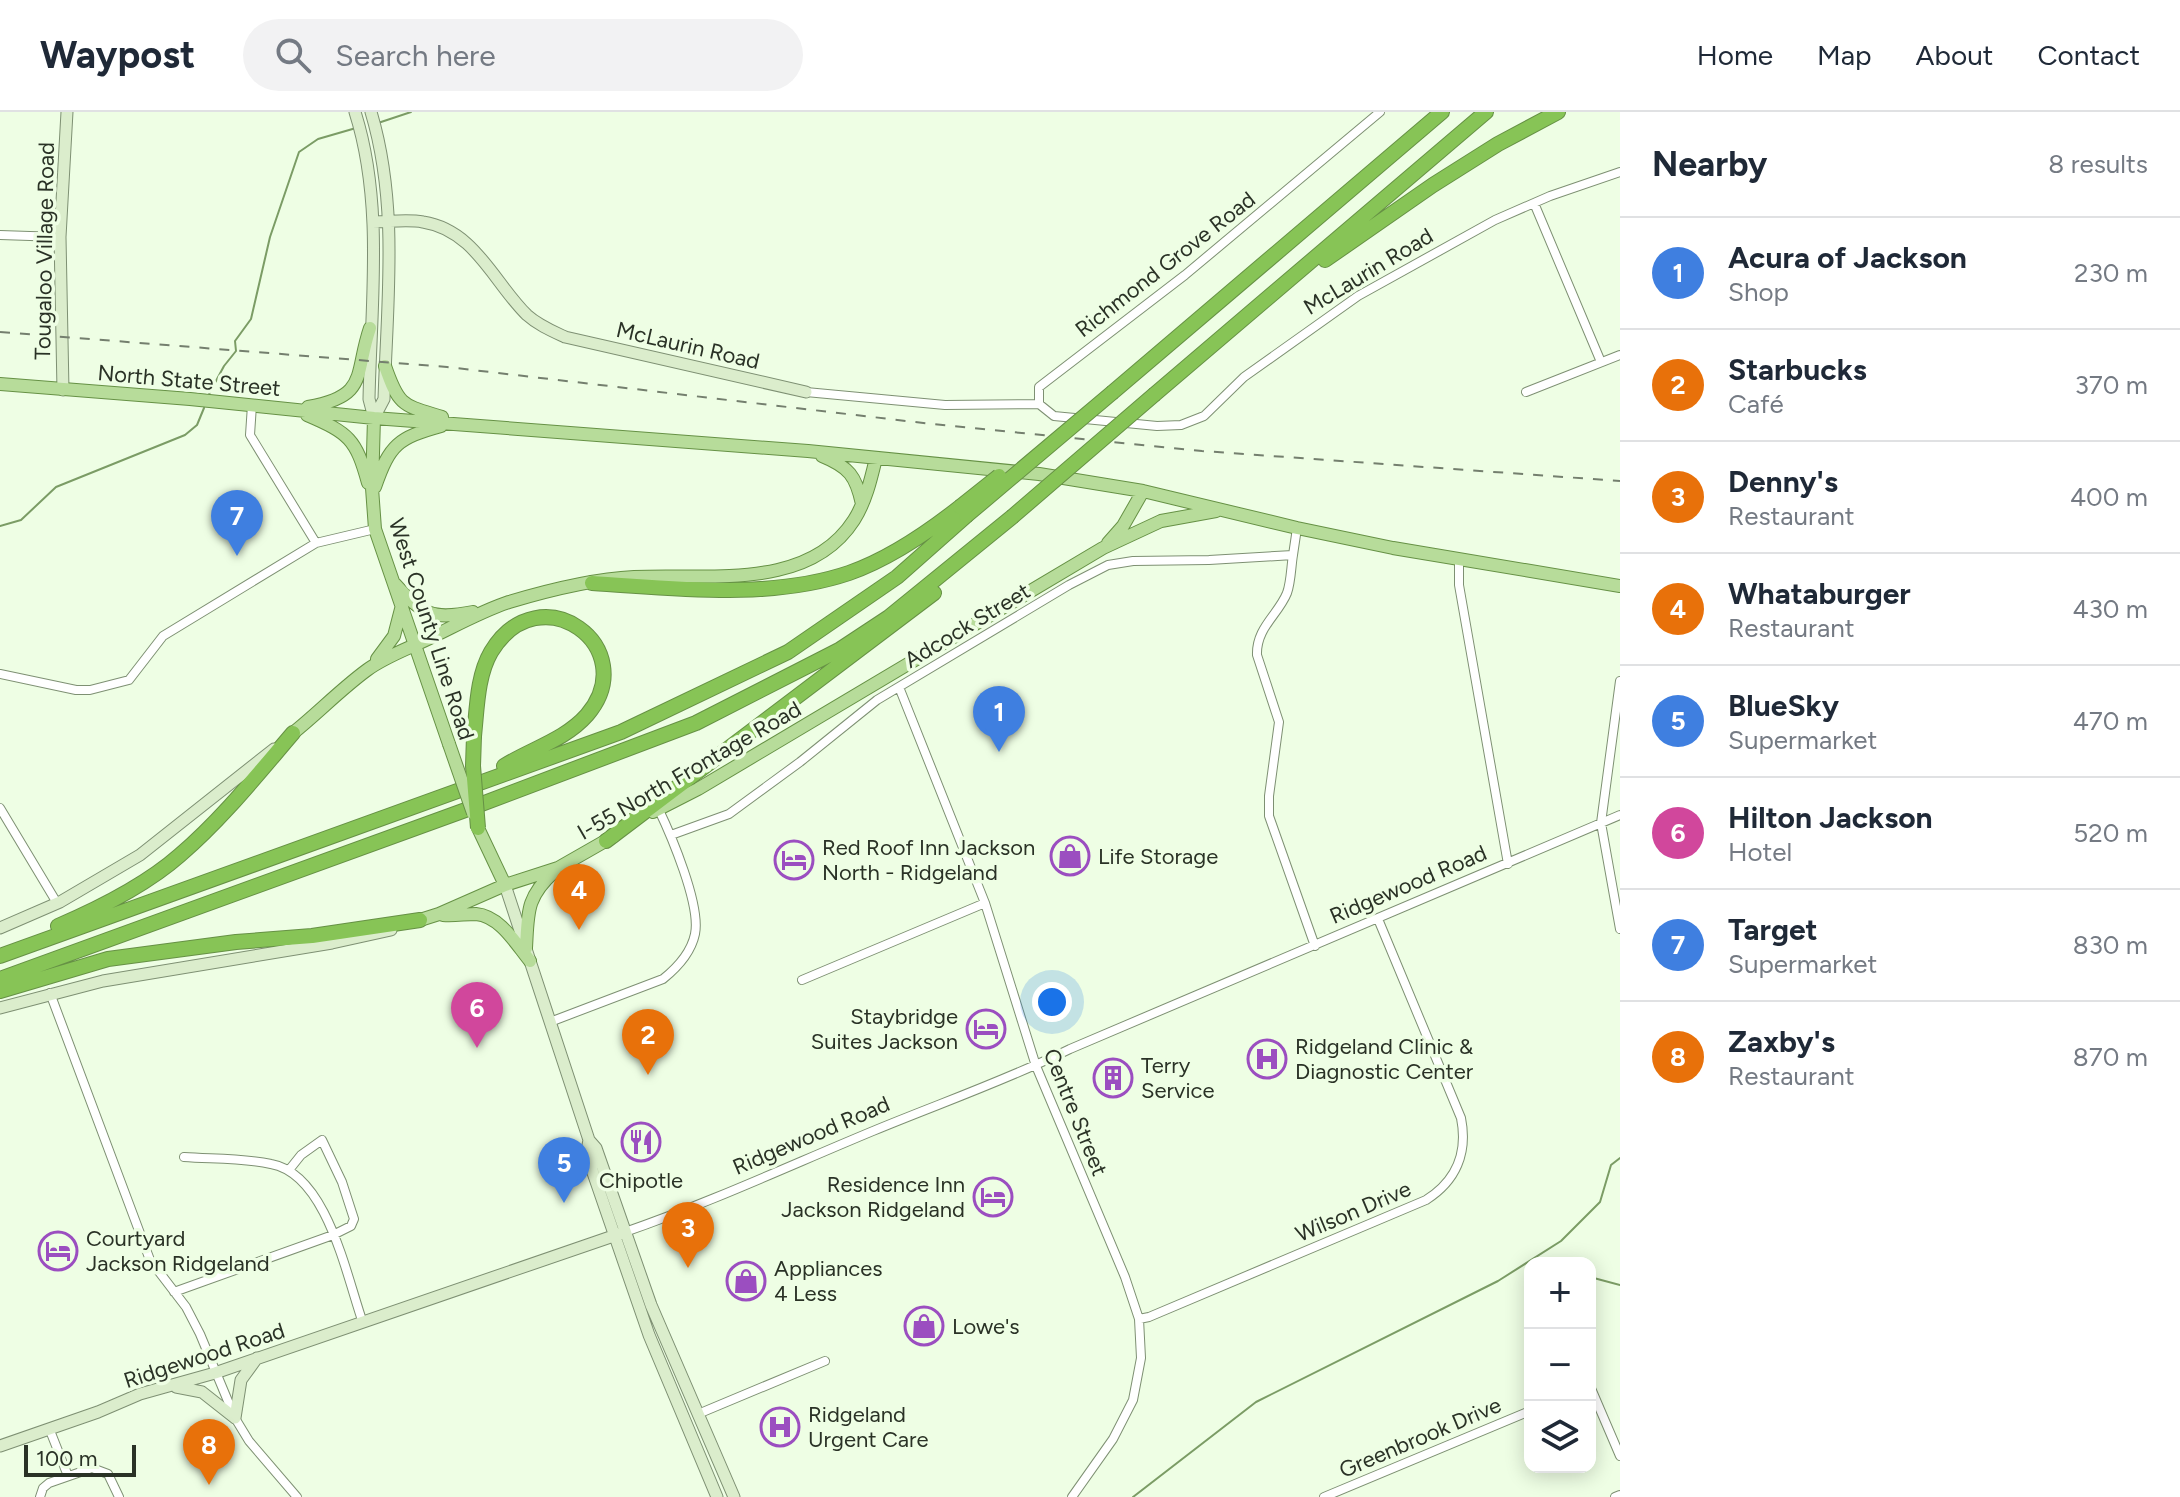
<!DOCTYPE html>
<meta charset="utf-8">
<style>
:root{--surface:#fff;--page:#f2f2f3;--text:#1f2937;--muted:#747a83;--line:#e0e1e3;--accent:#0f766e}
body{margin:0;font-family:Figtree,sans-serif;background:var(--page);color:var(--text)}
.controls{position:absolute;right:24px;bottom:24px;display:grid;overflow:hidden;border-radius:16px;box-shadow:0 4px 20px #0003}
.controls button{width:72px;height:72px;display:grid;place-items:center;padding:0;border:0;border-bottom:2px solid var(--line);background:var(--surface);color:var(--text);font:40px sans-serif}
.scale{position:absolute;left:24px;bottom:20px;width:112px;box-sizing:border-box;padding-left:8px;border:4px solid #2a3226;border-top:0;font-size:22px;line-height:28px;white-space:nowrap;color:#2a3226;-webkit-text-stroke:6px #eefee4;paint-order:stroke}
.you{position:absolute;left:1052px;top:890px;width:28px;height:28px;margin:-20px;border:6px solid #fff;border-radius:50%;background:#1a73e8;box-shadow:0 0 0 12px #1a73e833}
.badge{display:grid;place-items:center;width:52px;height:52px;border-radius:50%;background:var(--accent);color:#fff;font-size:26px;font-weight:700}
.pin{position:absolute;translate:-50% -66px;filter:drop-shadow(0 2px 4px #0008)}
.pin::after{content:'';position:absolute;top:42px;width:28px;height:24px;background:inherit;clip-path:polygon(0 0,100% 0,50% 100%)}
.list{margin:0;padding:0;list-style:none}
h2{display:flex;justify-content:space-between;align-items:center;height:104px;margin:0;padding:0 32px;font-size:34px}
h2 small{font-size:26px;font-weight:400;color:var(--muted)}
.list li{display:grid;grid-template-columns:52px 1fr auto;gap:24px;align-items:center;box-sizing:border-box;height:112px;padding:0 32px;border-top:2px solid var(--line)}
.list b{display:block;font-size:30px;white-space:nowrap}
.list p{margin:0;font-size:26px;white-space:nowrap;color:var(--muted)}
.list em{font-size:26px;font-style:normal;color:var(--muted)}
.icon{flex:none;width:44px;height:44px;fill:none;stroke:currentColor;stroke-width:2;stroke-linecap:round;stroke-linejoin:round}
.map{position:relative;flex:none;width:1620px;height:1385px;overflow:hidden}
header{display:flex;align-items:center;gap:48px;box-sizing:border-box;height:112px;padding:0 40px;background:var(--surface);border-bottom:2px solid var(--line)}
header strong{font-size:38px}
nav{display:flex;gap:44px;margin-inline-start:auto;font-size:28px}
.search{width:560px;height:72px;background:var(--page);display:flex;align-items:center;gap:20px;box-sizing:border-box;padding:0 28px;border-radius:44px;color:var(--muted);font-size:30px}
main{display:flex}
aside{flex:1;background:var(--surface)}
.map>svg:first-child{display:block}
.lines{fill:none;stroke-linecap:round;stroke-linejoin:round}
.stream{stroke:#7b9c65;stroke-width:2}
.street-casing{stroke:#7e9073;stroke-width:10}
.secondary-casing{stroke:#7e9073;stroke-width:13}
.primary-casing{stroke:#669145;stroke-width:14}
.highway-casing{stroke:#669145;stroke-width:16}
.street{stroke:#fff;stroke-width:8}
.secondary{stroke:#dbedcc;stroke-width:11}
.primary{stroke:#b7dc9a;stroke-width:12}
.highway{stroke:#87c456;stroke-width:14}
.rail{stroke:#747f6e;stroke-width:2;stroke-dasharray:10 10;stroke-linecap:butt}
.primary-bridge-casing{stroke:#669145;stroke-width:14;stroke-linecap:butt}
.highway-bridge-casing{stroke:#669145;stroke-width:16;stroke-linecap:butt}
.primary-bridge{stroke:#b7dc9a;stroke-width:12}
.highway-bridge{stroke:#87c456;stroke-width:14}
.labels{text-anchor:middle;stroke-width:7;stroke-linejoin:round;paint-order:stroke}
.street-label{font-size:22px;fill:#2a3226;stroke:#eefee4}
.poi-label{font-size:22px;fill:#2a3226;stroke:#eefee4;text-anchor:start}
</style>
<header>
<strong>Waypost</strong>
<div class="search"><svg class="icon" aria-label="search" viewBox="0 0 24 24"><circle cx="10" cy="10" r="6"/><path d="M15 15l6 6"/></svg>Search here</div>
<nav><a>Home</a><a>Map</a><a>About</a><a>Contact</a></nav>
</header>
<main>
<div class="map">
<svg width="1620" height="1385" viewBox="0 0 1620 1385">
<rect width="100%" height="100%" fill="#eefee4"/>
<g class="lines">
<path class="stream" d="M378,11L411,0
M209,282L224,254L236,239L235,229L251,207L270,125L299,40L318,27L356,16
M0,414L21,408L56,375L185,323L197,313L204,296
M1590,1165L1620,1173
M1133,1385L1256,1290L1498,1169L1561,1129L1600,1090L1611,1053L1620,1046"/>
<defs>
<path id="street" d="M1380,0L1185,163L1039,275V292L1054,304L1157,314L1181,313L1204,304L1244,265L1358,184L1495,108L1550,84L1620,60
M1534,91L1601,250
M0,123L60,125
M806,280L945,293L1039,292
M1526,280L1620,243
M316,431L375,417
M1293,443C1291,455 1291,470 1287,481C1278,503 1256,516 1257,543L1279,610L1269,684V704L1315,834
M1459,447V473L1508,752
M0,562L76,578H90L129,568L163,524L316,431L250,323L252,293
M1620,569L1601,711L1620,817
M899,575L985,791L1036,954L1125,1165L1139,1207L1141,1246L1133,1288L1113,1327L1072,1385
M0,696L57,791
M671,723L729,702L800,650L877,588L1069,473L1108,453L1133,449L1209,448L1293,443L1297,416
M802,868L985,791
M50,881L150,1148L186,1195L200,1222L235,1306L249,1329L297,1385
M550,910L663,867C678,855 691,841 695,822C701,793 671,723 658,696
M184,1045C212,1047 243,1046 271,1052C327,1062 346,1163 363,1211
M625,1120C709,1091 791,1053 873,1019C938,992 1007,968 1070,937L1620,703
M174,1180L333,1123L351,1114L354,1107L342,1070L322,1028L301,1043L289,1058
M1139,1207L1149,1205L1426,1088C1456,1069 1468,1041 1461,1006L1378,807
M1590,1274L1620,1344
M698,1302L825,1249
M49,1316L68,1364
M40,1385L43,1376L49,1371L92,1356L108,1362L119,1385
M1324,1385L1530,1299
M1615,1385L1620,1383"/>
<path id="secondary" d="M355,0C384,91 371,192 369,287L374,306
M371,0C399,93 387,191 384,287L374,306
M373,110C389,110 407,107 423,110C475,118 494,171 527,203C538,213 552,219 565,225L806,280
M63,278L60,125L67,0
M505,773L589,1028L596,1036L651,1193L734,1385
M0,816L60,790L140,743L274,637
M0,896L103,869L332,831L391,818
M589,1028L587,1038L592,1058L649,1223L717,1385
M176,1275L202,1280L235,1306
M235,1306L241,1268L257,1246
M0,1334L98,1300L140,1282L215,1261L625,1120"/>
<path id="primary" d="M385,254C399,295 403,293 442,305
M0,272L190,287L374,306L808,339L1039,362L1143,379L1297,416L1393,436L1620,474
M308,295C369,284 354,263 370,216
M307,303C349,321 356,327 368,371
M374,306L372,376L375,417L449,632
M822,344C849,355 856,364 862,392
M375,375C390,332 398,326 441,314
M1108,431L1123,414L1143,379
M395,472C423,503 432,508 473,500
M377,547L394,524L401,497
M293,621C318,601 341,577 367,558C386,544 410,536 432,525C457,513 482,499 509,490C549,478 593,467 634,465C706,461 808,480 854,408C866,389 871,367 876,346
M653,700L698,677L1103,436L1161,409L1216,399
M478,716L505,773
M443,803C454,804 465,802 476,802C500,804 516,832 530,849
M420,808L439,802L505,773L558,756L614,724
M526,836C528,801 526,785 554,760"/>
<path id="highway" d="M1325,148L1433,73L1498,32L1558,0
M1113,280L1442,0
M1155,282L1486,0
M592,471C676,476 769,488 849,461C889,447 927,421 960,395
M474,624C477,597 477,564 491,540C540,459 644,536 587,603C565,628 531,637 504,654
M606,729L934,481
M58,814C100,796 146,773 180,743C222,707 257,663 293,621
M0,844L621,620L788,540L897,465L966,404
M0,867L471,696L696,611L839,538L889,505L1012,405
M0,879L108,847L236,830L312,824L420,808"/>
</defs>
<use href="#street" class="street-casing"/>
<use href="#secondary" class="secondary-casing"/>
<use href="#primary" class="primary-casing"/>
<use href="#highway" class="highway-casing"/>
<use href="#street" class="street"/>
<use href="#secondary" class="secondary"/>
<use href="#primary" class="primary"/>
<use href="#highway" class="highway"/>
<path class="rail" d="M0,220L447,255L932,312L1202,339L1620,369"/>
<defs>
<path id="primary-bridge" d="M449,632L473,701"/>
<path id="highway-bridge" d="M960,395L999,364
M966,404L1113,280
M1012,405L1155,282
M474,624L473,654L478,716"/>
</defs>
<use href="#primary-bridge" class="primary-bridge-casing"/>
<use href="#highway-bridge" class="highway-bridge-casing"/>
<use href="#primary-bridge" class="primary-bridge"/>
<use href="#highway-bridge" class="highway-bridge"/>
</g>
<defs>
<symbol id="shop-ring" viewBox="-11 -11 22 22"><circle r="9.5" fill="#eefee4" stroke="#9b4ec0" stroke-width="1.5"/><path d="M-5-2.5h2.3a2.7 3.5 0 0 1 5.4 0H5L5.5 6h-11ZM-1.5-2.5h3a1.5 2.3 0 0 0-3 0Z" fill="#9b4ec0"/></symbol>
<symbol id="hotel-ring" viewBox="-11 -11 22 22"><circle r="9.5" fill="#eefee4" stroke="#9b4ec0" stroke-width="1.5"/><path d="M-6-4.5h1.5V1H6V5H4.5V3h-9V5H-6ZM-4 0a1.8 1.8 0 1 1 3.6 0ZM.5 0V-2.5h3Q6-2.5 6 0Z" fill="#9b4ec0"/></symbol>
<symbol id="hospital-ring" viewBox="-11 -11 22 22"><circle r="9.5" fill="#eefee4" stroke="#9b4ec0" stroke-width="1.5"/><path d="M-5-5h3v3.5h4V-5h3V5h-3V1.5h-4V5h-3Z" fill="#9b4ec0"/></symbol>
<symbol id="building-ring" viewBox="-11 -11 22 22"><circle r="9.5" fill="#eefee4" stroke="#9b4ec0" stroke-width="1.5"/><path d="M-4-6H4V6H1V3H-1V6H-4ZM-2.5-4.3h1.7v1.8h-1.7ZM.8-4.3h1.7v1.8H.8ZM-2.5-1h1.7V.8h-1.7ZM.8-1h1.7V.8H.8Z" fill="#9b4ec0"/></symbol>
<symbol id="restaurant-ring" viewBox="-11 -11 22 22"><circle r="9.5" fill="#eefee4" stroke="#9b4ec0" stroke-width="1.5"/><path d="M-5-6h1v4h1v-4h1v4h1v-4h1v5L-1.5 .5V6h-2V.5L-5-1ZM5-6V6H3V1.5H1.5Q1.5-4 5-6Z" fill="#9b4ec0"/></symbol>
</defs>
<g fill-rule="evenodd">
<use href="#shop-ring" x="1048" y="722" width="44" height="44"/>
<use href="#hotel-ring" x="772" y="726" width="44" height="44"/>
<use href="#hotel-ring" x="964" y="895" width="44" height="44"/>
<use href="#hospital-ring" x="1245" y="925" width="44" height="44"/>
<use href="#building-ring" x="1091" y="944" width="44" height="44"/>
<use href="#restaurant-ring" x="619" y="1008" width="44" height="44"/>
<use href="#hotel-ring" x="971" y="1063" width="44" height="44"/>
<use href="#hotel-ring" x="36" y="1117" width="44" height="44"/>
<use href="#shop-ring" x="724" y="1147" width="44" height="44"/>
<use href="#shop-ring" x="902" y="1192" width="44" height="44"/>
<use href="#hospital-ring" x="758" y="1293" width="44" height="44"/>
</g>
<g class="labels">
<g class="street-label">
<text transform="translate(44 139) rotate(-89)" y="8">Tougaloo Village Road</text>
<text transform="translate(1165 152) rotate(-38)" y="8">Richmond Grove Road</text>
<text transform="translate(1368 159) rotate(-31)" y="8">McLaurin Road</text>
<text transform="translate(688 233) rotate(13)" y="8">McLaurin Road</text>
<text transform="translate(189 268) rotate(5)" y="8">North State Street</text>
<text transform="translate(967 513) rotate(-31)" y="8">Adcock Street</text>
<text transform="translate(432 517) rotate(72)" y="8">West County Line Road</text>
<text transform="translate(689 658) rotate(-30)" y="8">I-55 North Frontage Road</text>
<text transform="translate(1408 772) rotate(-23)" y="8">Ridgewood Road</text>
<text transform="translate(1076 1000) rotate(68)" y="8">Centre Street</text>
<text transform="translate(811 1023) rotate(-23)" y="8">Ridgewood Road</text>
<text transform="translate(1353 1099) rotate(-23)" y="8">Wilson Drive</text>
<text transform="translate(204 1243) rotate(-18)" y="8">Ridgewood Road</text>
<text transform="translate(1420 1325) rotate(-23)" y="8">Greenbrook Drive</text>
</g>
<g class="poi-label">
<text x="822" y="743">Red Roof Inn Jackson<tspan x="822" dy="25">North - Ridgeland</tspan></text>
<text x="1098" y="752">Life Storage</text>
<text x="958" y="912" text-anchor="end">Staybridge<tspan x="958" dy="25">Suites Jackson</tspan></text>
<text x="1295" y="942">Ridgeland Clinic &amp;<tspan x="1295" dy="25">Diagnostic Center</tspan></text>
<text x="1141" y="961">Terry<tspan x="1141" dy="25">Service</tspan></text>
<text x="641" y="1076" text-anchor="middle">Chipotle</text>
<text x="965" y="1080" text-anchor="end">Residence Inn<tspan x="965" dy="25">Jackson Ridgeland</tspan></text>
<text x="86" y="1134">Courtyard<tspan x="86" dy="25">Jackson Ridgeland</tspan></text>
<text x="774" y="1164">Appliances<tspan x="774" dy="25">4 Less</tspan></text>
<text x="952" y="1222">Lowe's</text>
<text x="808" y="1310">Ridgeland<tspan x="808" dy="25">Urgent Care</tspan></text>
</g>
</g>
</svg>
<div class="controls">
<button>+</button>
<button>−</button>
<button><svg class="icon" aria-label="layers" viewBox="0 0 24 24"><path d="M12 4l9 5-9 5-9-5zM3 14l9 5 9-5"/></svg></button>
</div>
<div class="scale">100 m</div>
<div class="you"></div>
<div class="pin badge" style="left:999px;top:640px;background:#3f7fe0">1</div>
<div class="pin badge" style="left:648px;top:963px;background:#e8710a">2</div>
<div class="pin badge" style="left:688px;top:1156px;background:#e8710a">3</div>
<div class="pin badge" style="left:579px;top:818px;background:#e8710a">4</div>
<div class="pin badge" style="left:564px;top:1091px;background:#3f7fe0">5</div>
<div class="pin badge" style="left:477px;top:936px;background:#d1479c">6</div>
<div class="pin badge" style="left:237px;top:444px;background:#3f7fe0">7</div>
<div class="pin badge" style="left:209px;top:1373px;background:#e8710a">8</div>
</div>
<aside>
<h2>Nearby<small>8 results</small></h2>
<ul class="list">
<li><span class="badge" style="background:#3f7fe0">1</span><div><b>Acura of Jackson</b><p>Shop</p></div><em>230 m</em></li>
<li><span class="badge" style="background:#e8710a">2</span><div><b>Starbucks</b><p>Café</p></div><em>370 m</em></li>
<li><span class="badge" style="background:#e8710a">3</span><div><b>Denny's</b><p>Restaurant</p></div><em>400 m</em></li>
<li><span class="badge" style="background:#e8710a">4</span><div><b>Whataburger</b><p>Restaurant</p></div><em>430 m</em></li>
<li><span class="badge" style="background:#3f7fe0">5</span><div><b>BlueSky</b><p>Supermarket</p></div><em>470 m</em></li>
<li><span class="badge" style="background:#d1479c">6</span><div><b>Hilton Jackson</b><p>Hotel</p></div><em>520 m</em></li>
<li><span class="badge" style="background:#3f7fe0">7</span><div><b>Target</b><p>Supermarket</p></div><em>830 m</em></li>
<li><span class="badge" style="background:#e8710a">8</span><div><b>Zaxby's</b><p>Restaurant</p></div><em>870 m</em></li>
</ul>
</aside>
</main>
